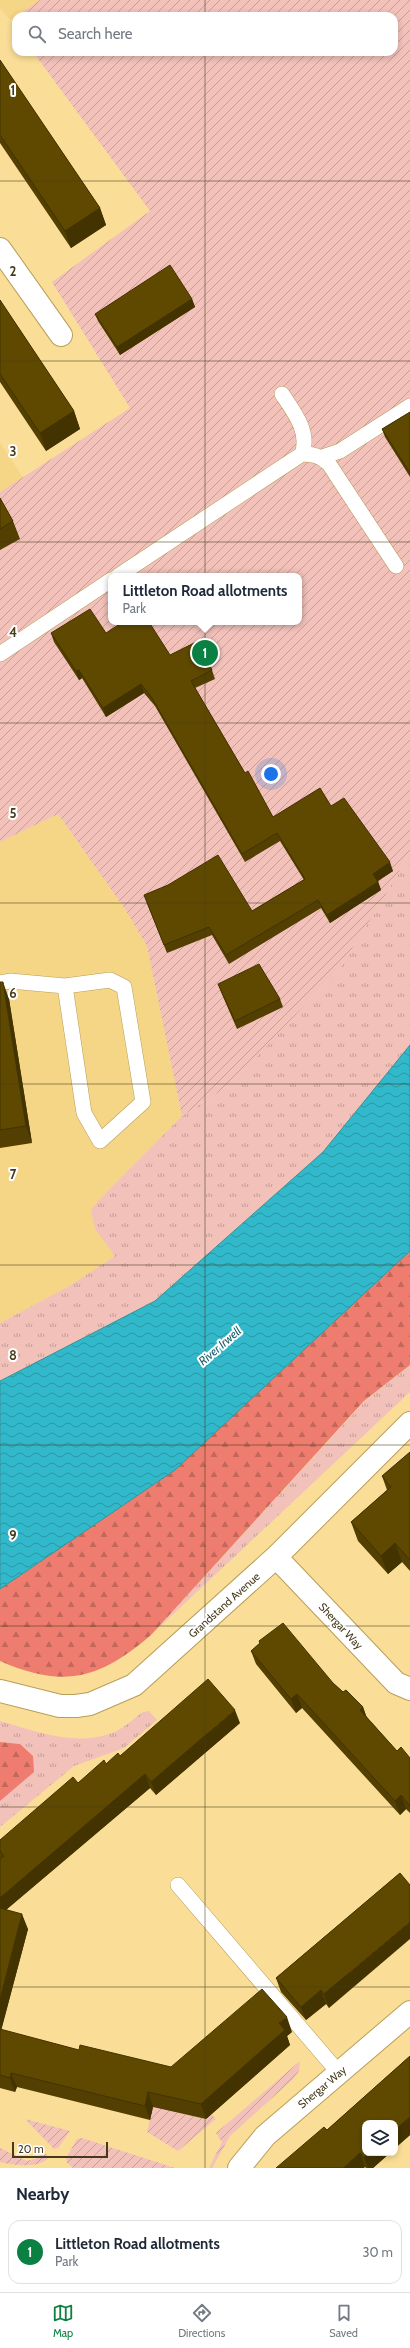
<!DOCTYPE html>
<style>
:root{--surface:#fff;--page:#f2f2f3;--text:#1f2937;--muted:#747a83;--line:#e0e1e3;--accent:#0b8043}
body{margin:0;font-family:Cabin,sans-serif;background:var(--page);color:var(--text)}
.controls{position:absolute;right:12px;bottom:12px;display:grid;overflow:hidden;border-radius:8px;box-shadow:0 2px 6px #0003}
.controls button{width:36px;height:36px;display:grid;place-items:center;padding:0;border:0;border-bottom:1px solid var(--line);background:var(--surface);color:var(--text);font:20px sans-serif}
.scale{position:absolute;left:12px;bottom:10px;width:96px;box-sizing:border-box;padding-left:4px;border:2px solid #453a1d;border-top:0;font-size:11px;line-height:14px;white-space:nowrap;color:#453a1d;-webkit-text-stroke:3px #fff;paint-order:stroke}
.you{position:absolute;left:271px;top:774px;width:14px;height:14px;margin:-10px;border:3px solid #fff;border-radius:50%;background:#1a73e8;box-shadow:0 0 0 6px #1a73e833}
.badge{display:grid;place-items:center;width:26px;height:26px;border-radius:50%;background:var(--accent);color:#fff;font-size:13px;font-weight:700}
.pin{position:absolute;translate:-50% -50%;border:2px solid #fff;box-shadow:0 1px 4px #0006}
.popup{position:absolute;left:108px;top:573px;width:194px;height:52px;box-sizing:border-box;display:grid;place-content:center;border-radius:8px;background:var(--surface);filter:drop-shadow(0 1px 3px #0005);font-size:13px;white-space:nowrap;color:var(--muted)}
.popup b{font-size:15px;color:var(--text)}
.popup::after{content:'';position:absolute;left:50%;top:100%;margin-left:-8px;border:8px solid transparent;border-top-color:var(--surface)}
.list{margin:0;padding:0;list-style:none}
h2{display:flex;justify-content:space-between;align-items:center;height:52px;margin:0;padding:0 16px;font-size:17px}
h2 small{font-size:13px;font-weight:400;color:var(--muted)}
.list li{display:grid;grid-template-columns:26px 1fr auto;gap:12px;align-items:center;box-sizing:border-box;height:64px;margin:0 8px 8px;padding:0 8px;border:1px solid var(--line);border-radius:12px}
.list b{display:block;font-size:15px;white-space:nowrap}
.list p{margin:0;font-size:13px;white-space:nowrap;color:var(--muted)}
.list em{font-size:13px;font-style:normal;color:var(--muted)}
.icon{flex:none;width:22px;height:22px;fill:none;stroke:currentColor;stroke-width:2;stroke-linecap:round;stroke-linejoin:round}
.map{position:relative;flex:none;width:410px;height:2168px;overflow:hidden}
.search{position:absolute;background:var(--surface);box-shadow:0 2px 6px #0003;left:12px;right:12px;top:12px;height:44px;display:flex;align-items:center;gap:10px;box-sizing:border-box;padding:0 14px;border-radius:12px;color:var(--muted);font-size:15px}
.sheet{height:124px;background:var(--surface)}
nav{display:flex;justify-content:space-around;align-items:center;box-sizing:border-box;height:56px;border-top:1px solid var(--line);background:var(--surface);font-size:11px;color:var(--muted)}
nav a{display:grid;justify-items:center;gap:2px}
nav .on{color:var(--accent)}
.map>svg:first-child{display:block}
.built{fill:#f5d586}
.grass{fill:url(#grass-tufts)}
.forest{fill:url(#forest-firs)}
.garden{fill:url(#garden-furrows);fill-rule:evenodd}
.water{fill:url(#water-waves);stroke:#379296}
.lines{fill:none;stroke-linecap:round;stroke-linejoin:round}
.lane-casing{stroke:#b99e59;stroke-width:16}
.street-casing{stroke:#b99e59;stroke-width:24}
.lane{stroke:#fff;stroke-width:15}
.street{stroke:#fff;stroke-width:22}
.wall{fill:#523f01}
.shaded-wall{fill:#423301}
.building{fill:#5f4901;stroke:#423301}
.grid{fill:none;stroke:#453a1d;stroke-width:1;stroke-opacity:0.55}
.labels{text-anchor:middle;stroke-width:4;stroke-linejoin:round;paint-order:stroke}
.street-label{font-size:11px;fill:#453a1d;stroke:#fff}
.water-label{font-size:12px;font-style:italic;fill:#175e68;stroke:#fff}
.grid-label{font-size:13px;text-anchor:middle;font-weight:bold;fill:#453a1d;stroke:#fff;stroke-width:4;stroke-linejoin:round;paint-order:stroke}
</style>
<div class="map">
<svg width="410" height="2168" viewBox="0 0 410 2168">
<defs>
<pattern id="grass-tufts" width="24" height="20" patternUnits="userSpaceOnUse"><rect width="24" height="20" fill="#f1c1ba"/><path d="M3 7l-1-3M5 7V3M7 7l1-3M15 17l-1-3M17 17v-4M19 17l1-3" fill="none" stroke="#c59e97"/></pattern>
<pattern id="forest-firs" width="22" height="20" patternUnits="userSpaceOnUse"><rect width="22" height="20" fill="#ee7d6f"/><path d="M5 1l3.5 6h-7zM16 11l3.5 6h-7z" fill="#c3675b"/></pattern>
<pattern id="garden-furrows" width="10" height="10" patternUnits="userSpaceOnUse"><rect width="10" height="10" fill="#f1c1ba"/><path d="M-1 1l2-2M0 10L10 0M9 11l2-2" fill="none" stroke="#c59e97"/></pattern>
<pattern id="water-waves" width="16" height="10" patternUnits="userSpaceOnUse"><rect width="16" height="10" fill="#31b8ca"/><path d="M0 5q4-4 8 0t8 0" fill="none" stroke="#2b97a3"/></pattern>
</defs>
<rect width="100%" height="100%" fill="#fade97"/>
<path class="built" d="M0,0H40L10,20L0,8Z
M0,443L23,477L0,492Z
M58,814L125,909L147,946L182,1116L99,1200L95,1229L115,1256L71,1285L0,1323V842Z"/>
<path class="grass" d="M410,852V1045L323,1152L155,1301L0,1381V1323L71,1285L115,1256L95,1229L91,1210L99,1200L182,1116L231,1084L341,966L384,898Z
M410,1365V1392L151,1635L365,1401Z
M149,1711L157,1720L124,1748L74,1766L0,1827V1801L20,1744L0,1742V1721C35,1731 73,1746 109,1734C121,1731 133,1719 143,1712Z"/>
<path class="forest" d="M410,1251V1365L364,1401L151,1635C100,1679 64,1689 0,1661V1589L175,1470Z
M0,1742L20,1744L33,1756L34,1772L0,1801Z"/>
<path class="garden" d="M40,0H410V852L384,898L341,966L231,1084L182,1116L147,946L125,909L58,814L0,842V492L130,408L52,282L150,211L33,52H394V16H16ZM111,576H299V622H111Z
M300,2061L299,2071L293,2079L230,2136L212,2168H209L222,2142L216,2133Z
M154,2102L174,2112L206,2119L211,2114L216,2119L178,2151L147,2132Z
M25,2119L70,2131L58,2148L54,2149Z
M82,2138L175,2168H73L67,2163L66,2158L77,2139Z
M0,2148L27,2161L37,2158L44,2152L49,2157C43,2168 15,2166 0,2162Z"/>
<path class="water" d="M410,1045V1251L175,1470L0,1589V1381L155,1301L323,1152Z"/>
<g class="lines">
<defs>
<path id="lane" d="M302,454C313,454 321,456 329,464L396,566
M322,457L340,451L410,406
M118,576L302,454C310,432 294,412 282,394
M0,654L111,580
M0,983L10,981L65,986L110,980L124,987L143,1102L100,1141L84,1113L65,986
M178,1885L339,2073"/>
<path id="street" d="M0,249L61,335
M276,1557L396,1683L410,1689
M0,1691L60,1706H76L90,1704L134,1685L276,1557L410,1423
M239,2168L265,2136L410,2012"/>
</defs>
<use href="#lane" class="lane-casing"/>
<use href="#street" class="street-casing"/>
<use href="#lane" class="lane"/>
<use href="#street" class="street"/>
</g>
<path class="wall" d="M0,60L100,208L106,225L71,248L0,143Z
M192,299L195,307L120,355L98,321L95,314Z
M0,300L74,411L80,429L46,451L0,382Z
M410,412V477L385,437L382,429Z
M0,498L13,521L20,539L0,550Z
M51,633H106L212,670L215,679L195,688L245,773L273,817L331,806L393,871L378,881L381,890L330,923L321,908L229,964L212,935L167,953L147,903L252,911L304,880L280,841L245,862L155,706L144,693L106,717L82,678L79,680L54,642Z
M0,982L9,999L32,1143L0,1148Z
M218,984L280,999L283,1007L237,1029L221,992Z
M410,1452V1571L402,1562L388,1574L358,1541L351,1522L387,1490L382,1476Z
M259,1641L333,1683L343,1692L363,1707L366,1716L397,1751L410,1758V1813L406,1809L400,1815L302,1708L296,1713L256,1664L251,1651L260,1643Z
M240,1723L156,1795L150,1788L6,1910L28,1929L1,2030L79,2050L171,2067L292,2032L287,2036L290,2045L206,2119L153,2107L150,2120L17,2087L15,2092L0,2088V1859H1L0,1858V1840L78,1783L106,1764L120,1756Z
M400,1873L329,2008L326,2004L306,2020L281,1992L276,1978Z
M410,2056V2135L373,2168H366L327,2130Z"/>
<path class="shaded-wall" d="M100,208L106,225L71,248L65,231Z
M192,299L195,307L120,355L117,347Z
M74,411L80,429L46,451L40,433Z
M79,670L82,678L79,680L76,671Z
M141,684L144,693L106,717L103,708Z
M390,862L393,871L376,882L373,874Z
M378,882L381,890L330,923L327,915Z
M3,982L9,999L32,1143L26,1126Z
M395,1543L402,1562L388,1574L381,1556Z
M297,1694L302,1708L296,1713L291,1699Z
M363,1707L368,1721L360,1710Z
M235,1710L240,1723L156,1795L151,1782Z
M145,1774L150,1788L1,1914L0,1910V1898Z
M401,1795L406,1809L400,1815L395,1801Z
M22,1914L28,1929L0,2035V2000Z
M410,1922V1939L329,2008L324,1994Z
M321,1990L326,2004L306,2020L301,2007Z
M287,2017L292,2032L287,2036L290,2045L206,2119L201,2104L279,2023Z
M11,2073L17,2087L15,2092L10,2078Z
M148,2092L153,2107L150,2120L145,2106Z
M410,2117V2135L395,2148V2130Z
M360,2153L365,2167L364,2168H343Z
M369,2153H390L373,2168H368L364,2158Z"/>
<path class="building" d="M0,60L100,208L65,231L0,135Z
M170,265L192,299L117,347L95,314Z
M0,300L74,411L40,433L0,374Z
M410,412V473L382,429Z
M0,498L13,521L0,529Z
M90,609L106,633L123,622H149L170,655L198,641L212,670L191,681L245,773L248,771L273,817L320,788L331,806L344,798L390,862L373,874L378,882L327,915L318,900L226,955L209,927L164,945L144,895L168,885L218,855L252,911L305,879L277,833L242,854L152,698L141,684L103,708L79,670L76,671L51,633Z
M259,964L280,999L235,1021L218,984Z
M0,982H3L26,1126L0,1130Z
M410,1452V1560L395,1543L381,1556L351,1522L391,1487L382,1476Z
M283,1623L333,1683L343,1692L346,1690L363,1707L360,1710L397,1751L401,1747L410,1758V1806L401,1795L395,1801L297,1694L291,1699L251,1651L260,1643L259,1641Z
M208,1679L235,1710L151,1782L145,1774L0,1898V1859L4,1856L0,1851V1840L73,1777L78,1783L104,1760L106,1764L118,1753L120,1756Z
M400,1873L410,1885V1922L324,1994L321,1990L301,2007L276,1978Z
M0,1908L22,1914L0,2000Z
M262,1989L287,2017L279,2023L285,2030L201,2104L148,2092L145,2106L11,2073L10,2078L0,2075V2029L79,2050L80,2045L171,2067Z
M410,2056V2117L395,2130V2123H365V2153H369L364,2158L360,2153L343,2168H276L324,2127L327,2130Z"/>
<path class="grid" d="M205,0V16M205,52V2168M0,181H410M0,361H410M0,542H410M0,723H410M0,903H410M0,1084H410M0,1265H410M0,1445H410M0,1626H410M0,1807H410M0,1987H410"/>
<g class="labels">
<g class="street-label">
<text transform="translate(224 1605) rotate(-42)" y="4">Grandstand Avenue</text>
<text transform="translate(341 1626) rotate(47)" y="4">Shergar Way</text>
<text transform="translate(322 2087) rotate(-40)" y="4">Shergar Way</text>
</g>
<g class="water-label">
<text transform="translate(220 1346) rotate(-41)" y="4">River Irwell</text>
</g>
</g>
<g class="grid-label">
<text x="13" y="95">1</text>
<text x="13" y="276">2</text>
<text x="13" y="456">3</text>
<text x="13" y="637">4</text>
<text x="13" y="818">5</text>
<text x="13" y="998">6</text>
<text x="13" y="1179">7</text>
<text x="13" y="1360">8</text>
<text x="13" y="1540">9</text>
</g>
</svg>
<div class="controls">
<button><svg class="icon" aria-label="layers" viewBox="0 0 24 24"><path d="M12 4l9 5-9 5-9-5zM3 14l9 5 9-5"/></svg></button>
</div>
<div class="scale">20 m</div>
<div class="you"></div>
<div class="pin badge" style="left:205px;top:653px">1</div>
<div class="popup"><b>Littleton Road allotments</b>Park</div>
<div class="search"><svg class="icon" aria-label="search" viewBox="0 0 24 24"><circle cx="10" cy="10" r="6"/><path d="M15 15l6 6"/></svg>Search here</div>
</div>
<section class="sheet">
<h2>Nearby<small></small></h2>
<ul class="list">
<li><span class="badge">1</span><div><b>Littleton Road allotments</b><p>Park</p></div><em>30 m</em></li>
</ul>
</section>
<nav>
<a class="on"><svg class="icon" aria-label="map" viewBox="0 0 24 24"><path d="M3 6l6-2 6 2 6-2v14l-6 2-6-2-6 2zM9 4v14M15 6v14"/></svg>Map</a>
<a><svg class="icon" aria-label="directions" viewBox="0 0 24 24"><path d="M12 3l9 9-9 9-9-9zM9 14v-3h6M13 9l2 2-2 2"/></svg>Directions</a>
<a><svg class="icon" aria-label="saved" viewBox="0 0 24 24"><path d="M7 4h10v16l-5-4-5 4z"/></svg>Saved</a>
</nav>
